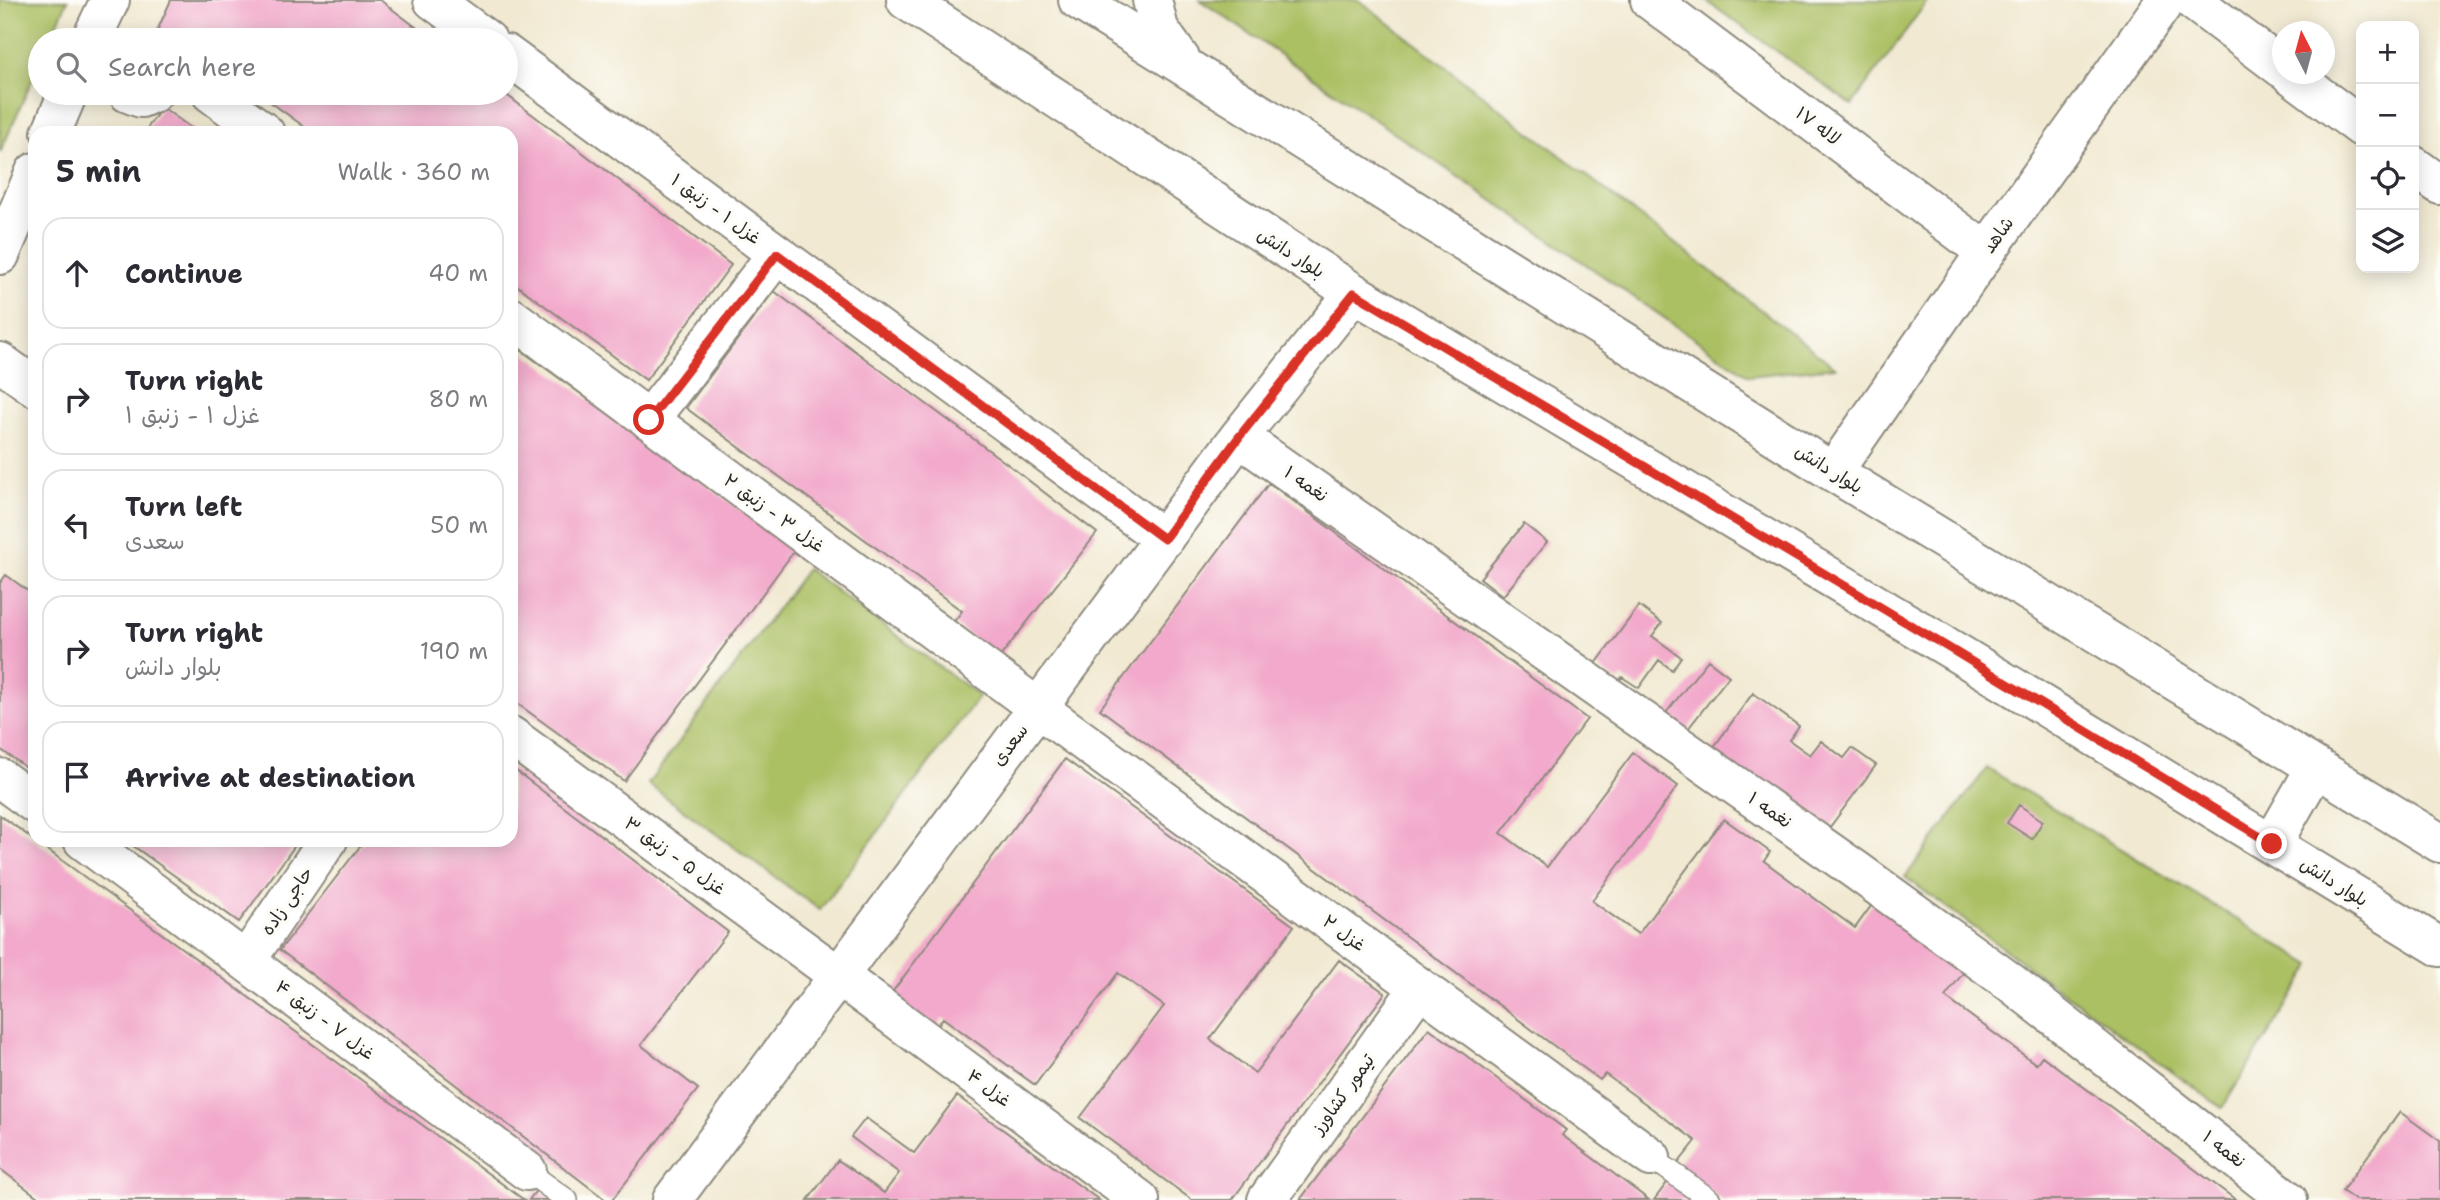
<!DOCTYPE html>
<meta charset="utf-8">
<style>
:root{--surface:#fff;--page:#f2f2f3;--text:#2b2b33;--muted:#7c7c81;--line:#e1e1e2}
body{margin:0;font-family:"Shantell Sans","Playpen Sans Arabic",sans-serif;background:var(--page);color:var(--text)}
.controls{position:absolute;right:21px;top:21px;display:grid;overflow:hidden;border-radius:14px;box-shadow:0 4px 18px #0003}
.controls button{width:63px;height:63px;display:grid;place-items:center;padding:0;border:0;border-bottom:2px solid var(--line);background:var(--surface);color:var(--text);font:35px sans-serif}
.compass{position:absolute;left:2272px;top:21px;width:63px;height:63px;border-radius:50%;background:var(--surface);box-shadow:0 4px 18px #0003;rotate:354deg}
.stop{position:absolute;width:21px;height:21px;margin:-16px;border:5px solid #d93025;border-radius:50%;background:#fff}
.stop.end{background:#d93025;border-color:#fff;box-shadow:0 2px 7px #0008}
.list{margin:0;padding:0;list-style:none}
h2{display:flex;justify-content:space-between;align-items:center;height:91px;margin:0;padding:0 28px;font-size:30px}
h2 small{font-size:23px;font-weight:400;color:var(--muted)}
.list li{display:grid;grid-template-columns:46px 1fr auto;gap:21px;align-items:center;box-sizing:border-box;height:112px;margin:0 14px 14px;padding:0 14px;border:2px solid var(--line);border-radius:21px}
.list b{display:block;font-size:26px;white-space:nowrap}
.list p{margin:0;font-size:23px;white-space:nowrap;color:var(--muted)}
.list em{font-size:23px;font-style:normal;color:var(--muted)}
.icon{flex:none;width:38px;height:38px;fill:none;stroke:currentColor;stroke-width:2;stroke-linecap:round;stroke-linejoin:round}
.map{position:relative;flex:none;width:2440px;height:1200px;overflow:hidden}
.search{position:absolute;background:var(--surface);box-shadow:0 4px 18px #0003;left:28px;top:28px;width:490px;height:77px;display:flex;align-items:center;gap:18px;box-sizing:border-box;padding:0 24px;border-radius:38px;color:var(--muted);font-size:26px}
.panel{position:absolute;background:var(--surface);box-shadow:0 4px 18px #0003;left:28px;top:126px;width:490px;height:721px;border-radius:21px}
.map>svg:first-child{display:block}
.green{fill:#abbf63;stroke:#6b7547;stroke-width:2}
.building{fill:#f2a9cb}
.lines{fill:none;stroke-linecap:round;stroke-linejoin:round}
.service-casing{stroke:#8e8a7e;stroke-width:24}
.minor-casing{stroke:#8e8a7e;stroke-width:42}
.tertiary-casing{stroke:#8e8a7e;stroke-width:42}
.service{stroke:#fff;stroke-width:21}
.minor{stroke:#fff;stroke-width:38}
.tertiary{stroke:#fff;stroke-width:38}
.route{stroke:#d93025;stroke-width:9}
.labels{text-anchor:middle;stroke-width:7;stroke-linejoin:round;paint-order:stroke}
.street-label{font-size:18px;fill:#2b2b2b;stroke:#fdfcf7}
</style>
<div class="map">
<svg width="2440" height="1200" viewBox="0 0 2440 1200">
<rect width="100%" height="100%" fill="#fdfcf7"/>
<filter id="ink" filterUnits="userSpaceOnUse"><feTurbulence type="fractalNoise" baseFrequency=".0143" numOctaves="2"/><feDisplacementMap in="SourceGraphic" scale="14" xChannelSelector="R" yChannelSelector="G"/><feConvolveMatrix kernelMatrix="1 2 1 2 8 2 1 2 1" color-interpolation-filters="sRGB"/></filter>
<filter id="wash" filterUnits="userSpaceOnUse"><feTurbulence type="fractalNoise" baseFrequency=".00686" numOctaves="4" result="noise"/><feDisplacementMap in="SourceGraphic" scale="28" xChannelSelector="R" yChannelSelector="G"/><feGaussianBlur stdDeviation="1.57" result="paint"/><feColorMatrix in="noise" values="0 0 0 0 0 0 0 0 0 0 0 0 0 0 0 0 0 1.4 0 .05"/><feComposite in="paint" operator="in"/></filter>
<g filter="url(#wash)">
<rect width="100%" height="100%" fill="#f1e9d1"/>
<path class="green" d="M0,0H68L50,40H40V62L0,153Z
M1200,0H1359L1835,367L1749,376Z
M1705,0H1928L1852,105Z
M807,569L979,696L820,910L648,784Z
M1987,768L2312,965L2222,1108L1905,877Z"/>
<g id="blocks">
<path class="building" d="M171,0H380L433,40H153Z
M258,93H504L731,265L646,380L511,281V133H313Z
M162,107L198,133H144Z
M774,291L1006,463L1097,533L999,658L953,623L962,611L686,408Z
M511,343L795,550L624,781L511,699Z
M1269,483L1587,719L1501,833L1547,867L1633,753L1678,786L1592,901L1638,934L1724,819L1770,852L1764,861L1855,928L1874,902L1966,969L1945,997L2036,1064L2042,1056L2236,1200H1722L1676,1166L1696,1141L1605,1074L1600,1080L1100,709Z
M1524,524L1547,542L1503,596L1480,578Z
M6,575L35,596V774L0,749V583Z
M1639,606L1662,623L1652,636L1681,657L1672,670L1659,660L1639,688L1622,677L1618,682L1595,665Z
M1708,660L1729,676L1684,734L1662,718Z
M1753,693L1799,726L1789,740L1810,755L1821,741L1844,758L1852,748L1876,765L1824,835L1706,758Z
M1065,759L1294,926L1210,1039L1255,1073L1339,960L1385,993L1232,1200H1192L1080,1118L1164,1006L1118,973L1035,1085L943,1018L930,1035L885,1002Z
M511,767L728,932L641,1045L698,1089L612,1200H606L280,950L365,840H511Z
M2019,805L2043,821L2032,839L2007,823Z
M0,815L345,1068L524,1200H42L0,1169Z
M125,840H299L239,922Z
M1429,1028L1566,1130L1562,1135L1649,1200H1300Z
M957,1096L1099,1200H808L838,1160L884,1193L899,1173L851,1137L866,1118L914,1153Z
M2400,1112L2440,1141V1200H2355L2342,1191Z
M1670,1179L1698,1200H1654Z
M537,1189L552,1200H529Z"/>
</g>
</g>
<g filter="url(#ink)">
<use href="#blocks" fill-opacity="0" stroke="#8e8a7e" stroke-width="2"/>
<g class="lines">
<defs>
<path id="service" d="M1651,1157L1710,1200
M527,1171L567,1200"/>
<path id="minor" d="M433,0L487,40
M1650,0L1986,252
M2192,0L2282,68
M506,54L1164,539
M2290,74L2361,127
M128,93L141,98L153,93
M211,93L265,133
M2414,166L2440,185
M511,317L1038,708L1651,1157
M0,362L35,387
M649,420L777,254
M1239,437L1857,871L2010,982L2288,1200
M511,736L839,976L1140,1200
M0,778L35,804
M83,840L527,1171
M246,961L328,840
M672,1200L1239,437L1354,293
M1267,1200L1419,988"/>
<path id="tertiary" d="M906,0L1354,293L1954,651L2440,947
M1078,0L1833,472L2440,843
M1152,0L1159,29L1181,60
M91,40L110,0
M51,133L68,93
M0,255L35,172
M1833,472L1986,252L2166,0
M2272,844L2316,767"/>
</defs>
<use href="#service" class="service-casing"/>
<use href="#minor" class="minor-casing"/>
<use href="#tertiary" class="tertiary-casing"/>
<use href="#service" class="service"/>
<use href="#minor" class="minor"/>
<use href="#tertiary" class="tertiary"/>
</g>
</g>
<g class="lines" filter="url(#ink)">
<path class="route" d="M649,420L777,254L1164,539L1239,437L1354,293L1954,651L2272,844"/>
</g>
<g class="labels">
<g class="street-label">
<text transform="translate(1818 126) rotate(37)" y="6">لاله ۱۷</text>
<text transform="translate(716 209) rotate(36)" y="6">غزل ۱ - زنبق ۱</text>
<text transform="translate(1998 235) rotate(-55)" y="6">شاهد</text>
<text transform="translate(1291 253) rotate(33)" y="6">بلوار دانش</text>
<text transform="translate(1829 469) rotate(32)" y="6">بلوار دانش</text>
<text transform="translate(1306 484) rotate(35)" y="6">نغمه ۱</text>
<text transform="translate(774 513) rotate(36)" y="6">غزل ۳ - زنبق ۲</text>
<text transform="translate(1010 745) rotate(-53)" y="6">سعدی</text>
<text transform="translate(1770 810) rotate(35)" y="6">نغمه ۱</text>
<text transform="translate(675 856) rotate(36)" y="6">غزل ۵ - زنبق ۳</text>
<text transform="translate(2334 882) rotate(32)" y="6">بلوار دانش</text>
<text transform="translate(287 901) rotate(-56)" y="6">حاجی زاده</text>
<text transform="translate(1344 933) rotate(36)" y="6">غزل ۲</text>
<text transform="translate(325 1020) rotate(37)" y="6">غزل ۷ - زنبق ۴</text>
<text transform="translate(989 1088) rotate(37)" y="6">غزل ۴</text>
<text transform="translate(1343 1094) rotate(-54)" y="6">تیمور کشاورز</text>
<text transform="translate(2224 1149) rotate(38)" y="6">نغمه ۱</text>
</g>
</g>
</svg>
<div class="controls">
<button>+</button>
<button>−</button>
<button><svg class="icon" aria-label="locate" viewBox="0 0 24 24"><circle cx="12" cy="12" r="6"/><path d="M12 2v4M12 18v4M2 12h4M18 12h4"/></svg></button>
<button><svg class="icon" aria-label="layers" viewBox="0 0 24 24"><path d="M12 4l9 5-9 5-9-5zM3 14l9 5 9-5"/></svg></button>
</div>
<svg class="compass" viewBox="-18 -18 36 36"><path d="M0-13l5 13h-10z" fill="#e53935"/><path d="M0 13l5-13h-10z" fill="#7c7c81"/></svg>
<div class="stop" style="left:649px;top:420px"></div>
<div class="stop end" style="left:2272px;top:844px"></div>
<div class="search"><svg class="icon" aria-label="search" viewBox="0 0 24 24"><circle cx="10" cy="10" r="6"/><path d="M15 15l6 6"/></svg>Search here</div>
<section class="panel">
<h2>5 min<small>Walk · 360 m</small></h2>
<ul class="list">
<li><svg class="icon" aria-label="ahead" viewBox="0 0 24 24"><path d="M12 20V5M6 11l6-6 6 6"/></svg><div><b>Continue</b></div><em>40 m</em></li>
<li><svg class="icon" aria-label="right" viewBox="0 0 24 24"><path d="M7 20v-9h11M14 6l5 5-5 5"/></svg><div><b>Turn right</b><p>غزل ۱ - زنبق ۱</p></div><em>80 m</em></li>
<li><svg class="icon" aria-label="left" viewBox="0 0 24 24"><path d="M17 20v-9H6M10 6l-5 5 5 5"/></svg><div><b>Turn left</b><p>سعدی</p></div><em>50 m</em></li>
<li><svg class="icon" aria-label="right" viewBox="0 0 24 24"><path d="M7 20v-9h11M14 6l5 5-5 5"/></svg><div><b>Turn right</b><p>بلوار دانش</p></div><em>190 m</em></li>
<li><svg class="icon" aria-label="arrive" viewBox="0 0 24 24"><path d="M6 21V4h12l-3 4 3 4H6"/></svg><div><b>Arrive at destination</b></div></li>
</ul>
</section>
</div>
